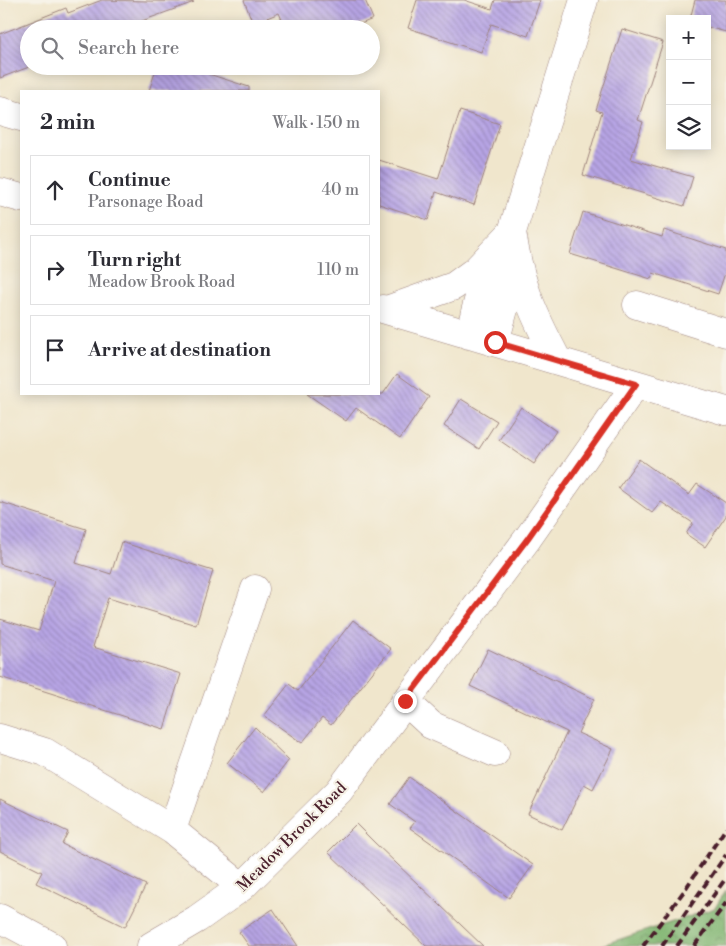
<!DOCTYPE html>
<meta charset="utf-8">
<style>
:root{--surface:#fff;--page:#f2f2f3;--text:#2b2b33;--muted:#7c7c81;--line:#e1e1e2}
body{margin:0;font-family:"Libre Bodoni",serif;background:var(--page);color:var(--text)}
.controls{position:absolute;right:15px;top:15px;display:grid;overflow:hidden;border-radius:0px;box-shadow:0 2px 12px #0003}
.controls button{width:45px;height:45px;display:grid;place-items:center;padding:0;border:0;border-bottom:1px solid var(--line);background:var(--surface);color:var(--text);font:25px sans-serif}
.stop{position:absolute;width:15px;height:15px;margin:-11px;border:4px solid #d93025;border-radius:50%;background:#fff}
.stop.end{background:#d93025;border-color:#fff;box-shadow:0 1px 5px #0008}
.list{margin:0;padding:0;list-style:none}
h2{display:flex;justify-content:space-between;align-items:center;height:65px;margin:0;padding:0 20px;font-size:21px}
h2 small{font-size:16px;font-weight:400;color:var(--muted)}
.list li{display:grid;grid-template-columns:32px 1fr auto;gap:15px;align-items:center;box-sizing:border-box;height:70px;margin:0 10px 10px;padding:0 10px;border:1px solid var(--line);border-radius:0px}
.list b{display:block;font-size:19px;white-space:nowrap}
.list p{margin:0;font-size:16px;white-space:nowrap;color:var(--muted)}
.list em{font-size:16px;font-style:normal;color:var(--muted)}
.icon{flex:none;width:28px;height:28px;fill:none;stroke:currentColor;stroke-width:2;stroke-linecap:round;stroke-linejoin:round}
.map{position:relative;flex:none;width:726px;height:946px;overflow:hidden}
.search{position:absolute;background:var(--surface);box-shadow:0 2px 12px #0003;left:20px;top:20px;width:360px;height:55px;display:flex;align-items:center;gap:12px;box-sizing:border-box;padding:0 18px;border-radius:28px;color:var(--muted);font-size:19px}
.panel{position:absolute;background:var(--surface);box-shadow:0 2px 12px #0003;left:20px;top:90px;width:360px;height:305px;border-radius:0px}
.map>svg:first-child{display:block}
.forest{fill:url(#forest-crowns);stroke:#656a4e}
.building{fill:url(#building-back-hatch)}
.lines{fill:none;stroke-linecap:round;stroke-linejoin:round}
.minor-casing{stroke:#9d827c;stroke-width:29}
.minor{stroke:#fff;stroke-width:28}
.rail{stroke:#4a1f2b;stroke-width:4;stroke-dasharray:8 4;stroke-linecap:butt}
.route{stroke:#d93025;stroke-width:6}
.labels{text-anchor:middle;stroke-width:4.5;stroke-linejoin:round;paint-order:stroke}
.street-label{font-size:16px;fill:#4a1f2b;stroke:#f7f3e8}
</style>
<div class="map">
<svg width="726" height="946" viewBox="0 0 726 946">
<defs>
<pattern id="forest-crowns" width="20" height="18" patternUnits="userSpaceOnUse" patternTransform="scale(1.25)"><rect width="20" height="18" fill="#80b571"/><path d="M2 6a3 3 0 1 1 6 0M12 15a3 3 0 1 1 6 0" fill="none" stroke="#6b935d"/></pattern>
<pattern id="building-back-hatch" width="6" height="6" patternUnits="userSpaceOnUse" patternTransform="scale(1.25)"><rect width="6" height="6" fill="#b7a5e5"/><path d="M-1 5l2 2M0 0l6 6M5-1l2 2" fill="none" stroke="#9786ba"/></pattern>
</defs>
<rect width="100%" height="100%" fill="#f7f3e8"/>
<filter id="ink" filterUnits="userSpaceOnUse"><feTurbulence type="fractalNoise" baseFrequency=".02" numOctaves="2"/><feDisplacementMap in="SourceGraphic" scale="10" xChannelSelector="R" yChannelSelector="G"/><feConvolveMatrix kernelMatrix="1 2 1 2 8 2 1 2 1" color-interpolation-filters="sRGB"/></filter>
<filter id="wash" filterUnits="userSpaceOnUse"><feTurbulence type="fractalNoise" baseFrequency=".0096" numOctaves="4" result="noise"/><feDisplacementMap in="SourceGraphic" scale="20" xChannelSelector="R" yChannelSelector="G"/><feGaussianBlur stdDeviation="1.12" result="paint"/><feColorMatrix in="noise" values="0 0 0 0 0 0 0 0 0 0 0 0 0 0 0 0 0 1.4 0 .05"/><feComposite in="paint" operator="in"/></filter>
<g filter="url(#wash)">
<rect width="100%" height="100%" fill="#f0e6cc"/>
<path class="forest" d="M726,890V946H599L715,908Z"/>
<g id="blocks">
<path class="building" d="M102,0L194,2L142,21L145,29H29V67L0,78V34L66,8L68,13Z
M244,0H365L373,19L348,29H286L279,13L253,24Z
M417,0H464L492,9L495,0H540L528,36L491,24L481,52L408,28Z
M695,0H726V32L707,27V19H690Z
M622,29L663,42L638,120L643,122L631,159L693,177L684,206L583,175L602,112L596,110Z
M157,66H184L249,87V91H149Z
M460,111L500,124L474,205L436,192L428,220L379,204V160L438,179Z
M583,212L662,237L664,230L726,250V270L718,294L653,273L651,279L570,254Z
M397,374L429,397L400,439L356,408L346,421L307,394H383Z
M461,399L497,421L479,449L444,426Z
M521,407L556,431L534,464L499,440Z
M639,459L689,495L697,484L726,503V516L705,547L686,534L693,523L661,502L652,513L618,488Z
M0,502L86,529L76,563L111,574L121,542L213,571L196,625L108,598L93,647L181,674L164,729L0,677V619L39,631L54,581L0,564Z
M353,620L391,649L331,725L322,718L302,743L264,716L289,684L298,691Z
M488,649L594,699L578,733L613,749L593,789L584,784L562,830L528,814L567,732L470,686Z
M255,727L289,760L264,792L227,763Z
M409,777L533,865L509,898L410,828L415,822L390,804Z
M0,799L68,832L62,844L146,885L125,927L36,883L42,872L0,851Z
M356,824L375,843L483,946H426L328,852Z
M273,909L298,946H249L239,932Z"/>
</g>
</g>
<g filter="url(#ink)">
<use href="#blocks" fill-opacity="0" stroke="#9d827c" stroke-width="1"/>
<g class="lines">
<defs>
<path id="minor" d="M0,111L21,117
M0,192L21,198
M512,232C520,285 533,314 558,361
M637,305L726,333
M383,309L726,411
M387,310L454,286L476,270L512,232L584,0
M469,335L490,255
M495,342L517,262
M405,701L431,725L495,753
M0,738L45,752L172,830L242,887
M172,830L255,589
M0,918L52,946
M151,946L197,919L242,887L339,791L528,538L636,384"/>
</defs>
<use href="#minor" class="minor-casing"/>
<use href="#minor" class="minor"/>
<path class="rail" d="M643,946L684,891L726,828
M662,946L726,855
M677,946L726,878
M694,946L726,903"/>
</g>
</g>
<g class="lines" filter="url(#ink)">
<path class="route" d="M405,701L528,538L636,384L495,342"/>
</g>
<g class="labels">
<g class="street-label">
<text transform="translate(291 836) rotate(-45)" y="6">Meadow Brook Road</text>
</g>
</g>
</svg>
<div class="controls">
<button>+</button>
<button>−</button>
<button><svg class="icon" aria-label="layers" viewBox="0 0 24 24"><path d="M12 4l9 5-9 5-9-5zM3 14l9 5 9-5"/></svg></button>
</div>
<div class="stop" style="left:495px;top:342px"></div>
<div class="stop end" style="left:405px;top:701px"></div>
<div class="search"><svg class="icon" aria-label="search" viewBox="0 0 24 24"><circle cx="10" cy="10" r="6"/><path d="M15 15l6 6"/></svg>Search here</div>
<section class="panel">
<h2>2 min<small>Walk · 150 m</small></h2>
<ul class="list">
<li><svg class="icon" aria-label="ahead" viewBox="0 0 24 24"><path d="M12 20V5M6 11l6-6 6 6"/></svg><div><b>Continue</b><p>Parsonage Road</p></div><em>40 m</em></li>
<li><svg class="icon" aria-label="right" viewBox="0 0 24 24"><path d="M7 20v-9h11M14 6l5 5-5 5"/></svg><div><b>Turn right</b><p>Meadow Brook Road</p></div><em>110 m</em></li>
<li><svg class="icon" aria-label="arrive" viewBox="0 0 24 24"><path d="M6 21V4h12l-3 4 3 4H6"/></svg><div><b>Arrive at destination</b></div></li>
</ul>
</section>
</div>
